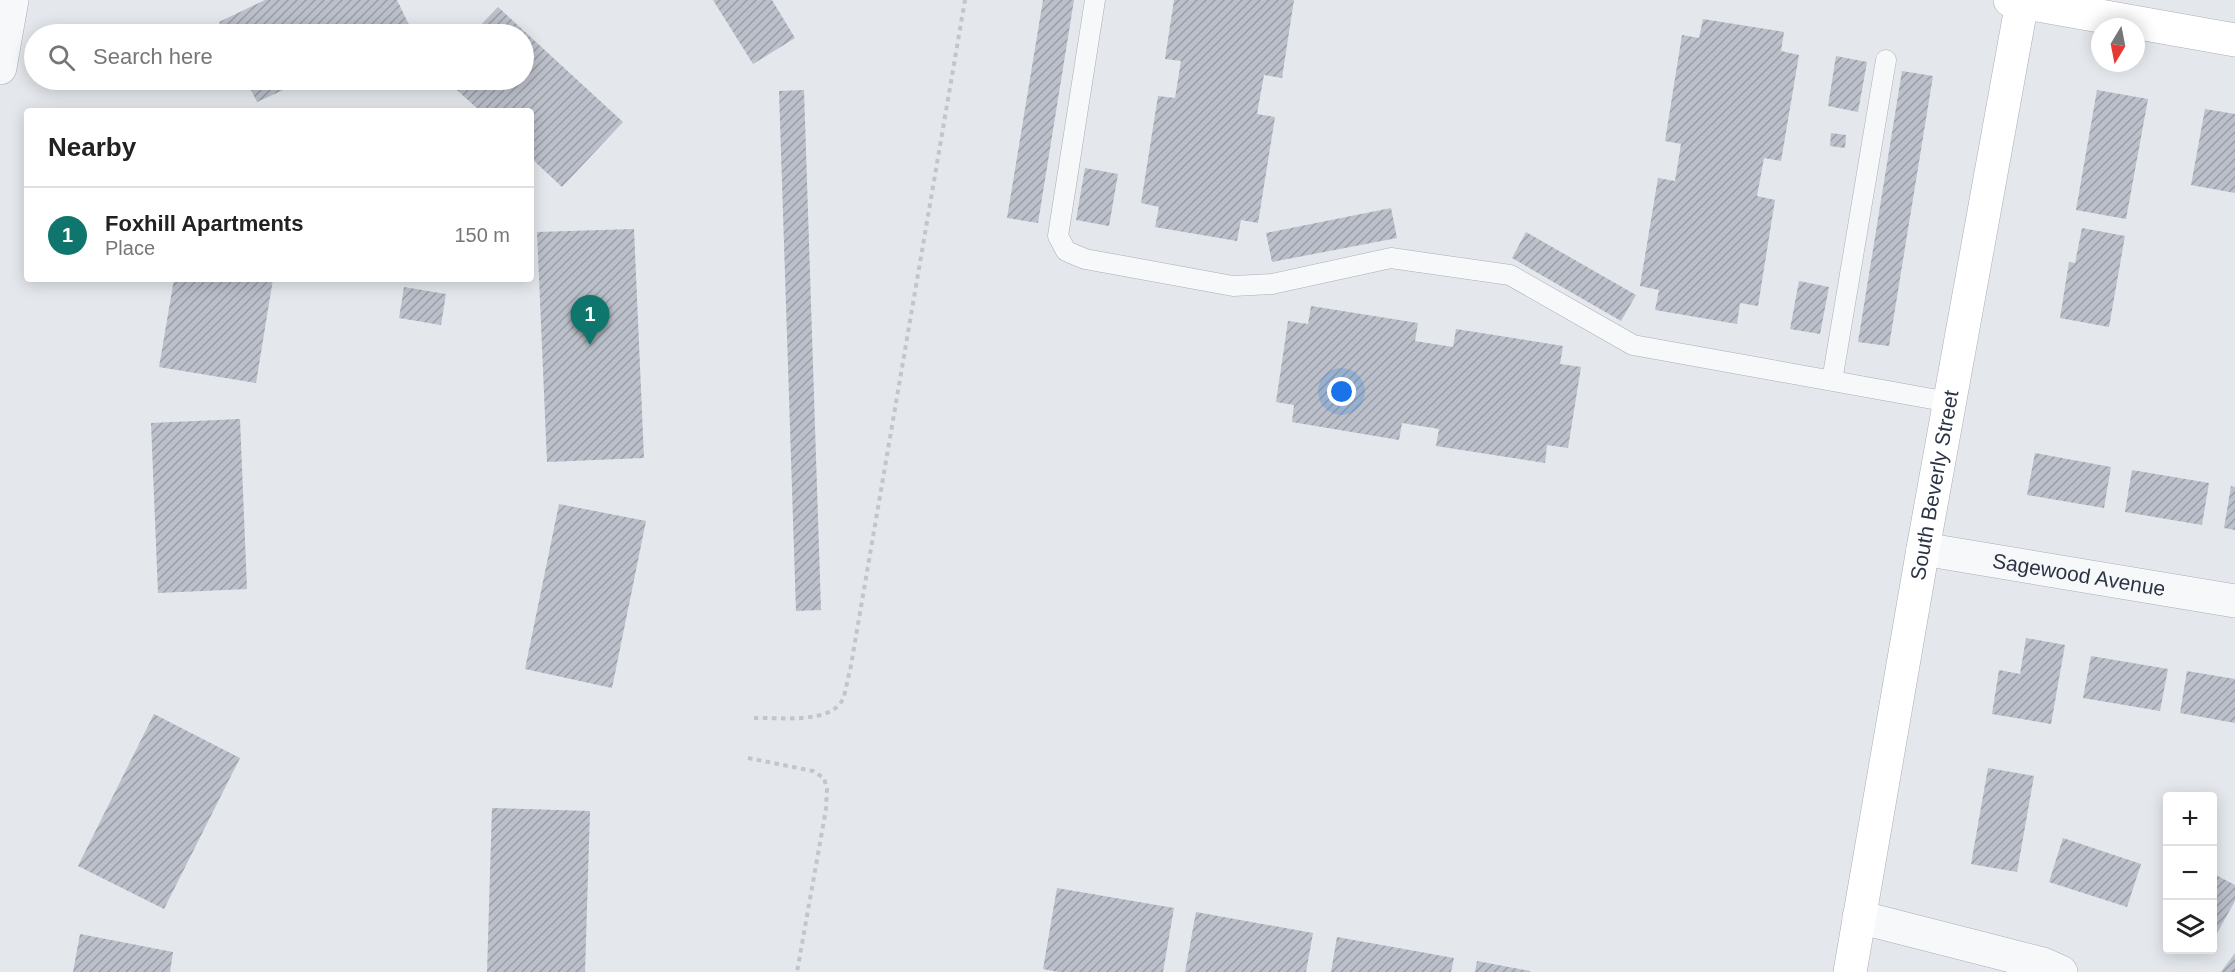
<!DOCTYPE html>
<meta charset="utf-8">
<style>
:root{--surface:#fff;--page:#f2f2f2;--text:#222;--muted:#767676;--line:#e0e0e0;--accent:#0f766e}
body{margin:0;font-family:Helvetica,sans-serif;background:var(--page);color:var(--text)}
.controls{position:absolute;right:18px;bottom:18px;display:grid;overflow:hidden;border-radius:6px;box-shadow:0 3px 15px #0003}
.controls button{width:54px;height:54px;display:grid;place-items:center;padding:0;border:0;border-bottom:2px solid var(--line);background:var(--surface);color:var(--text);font:30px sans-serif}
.compass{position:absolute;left:2091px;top:18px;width:54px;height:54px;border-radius:50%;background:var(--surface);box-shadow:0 3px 15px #0003;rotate:190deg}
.you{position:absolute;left:1342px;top:392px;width:21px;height:21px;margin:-15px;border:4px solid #fff;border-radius:50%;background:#1a73e8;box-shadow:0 0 0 9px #1a73e833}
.badge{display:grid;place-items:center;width:39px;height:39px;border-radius:50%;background:var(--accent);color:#fff;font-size:20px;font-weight:700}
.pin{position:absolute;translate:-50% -50px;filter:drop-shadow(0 2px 3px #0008)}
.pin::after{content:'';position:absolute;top:32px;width:21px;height:18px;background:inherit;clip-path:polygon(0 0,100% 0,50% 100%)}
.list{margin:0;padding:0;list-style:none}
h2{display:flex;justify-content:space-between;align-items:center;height:78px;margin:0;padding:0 24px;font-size:26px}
h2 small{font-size:20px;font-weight:400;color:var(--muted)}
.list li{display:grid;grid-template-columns:39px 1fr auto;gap:18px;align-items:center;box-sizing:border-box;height:96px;padding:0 24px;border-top:2px solid var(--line)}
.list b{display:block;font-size:22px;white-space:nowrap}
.list p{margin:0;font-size:20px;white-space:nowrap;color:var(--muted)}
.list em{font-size:20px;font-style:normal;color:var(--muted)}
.icon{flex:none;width:33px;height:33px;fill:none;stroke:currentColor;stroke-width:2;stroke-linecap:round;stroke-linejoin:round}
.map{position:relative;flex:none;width:2235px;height:972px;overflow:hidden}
.search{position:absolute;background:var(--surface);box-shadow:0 3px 15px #0003;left:24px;top:24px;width:510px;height:66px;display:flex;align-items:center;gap:15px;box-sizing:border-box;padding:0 21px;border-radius:33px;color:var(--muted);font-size:22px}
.panel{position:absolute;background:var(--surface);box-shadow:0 3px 15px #0003;left:24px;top:108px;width:510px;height:174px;border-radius:6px}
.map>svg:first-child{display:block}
.building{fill:url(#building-hatch)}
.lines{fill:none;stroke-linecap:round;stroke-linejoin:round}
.lane-casing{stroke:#a9aeb7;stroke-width:21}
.street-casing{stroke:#a9aeb7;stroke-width:34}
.secondary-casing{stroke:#a9aeb7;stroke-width:34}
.path{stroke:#c2c5cb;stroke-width:4;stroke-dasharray:4.5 4.5;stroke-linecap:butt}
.lane{stroke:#f7f8fa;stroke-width:20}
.street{stroke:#f7f8fa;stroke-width:33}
.secondary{stroke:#fff;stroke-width:33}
.labels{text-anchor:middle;stroke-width:4.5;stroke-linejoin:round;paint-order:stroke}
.street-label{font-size:21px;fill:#2b3445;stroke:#f4f6f9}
</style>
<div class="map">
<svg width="2235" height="972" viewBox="0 0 2235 972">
<defs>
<pattern id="building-hatch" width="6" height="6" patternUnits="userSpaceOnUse" patternTransform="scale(1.5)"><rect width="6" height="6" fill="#bbc0ca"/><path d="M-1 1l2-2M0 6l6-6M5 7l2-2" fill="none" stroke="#989da6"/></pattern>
</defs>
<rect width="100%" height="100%" fill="#e4e7ec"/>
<path class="building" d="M265,0H397L411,29L400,34H225L219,22Z
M713,0H772L795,38L753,64Z
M1043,0H1074L1038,223L1007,218Z
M1174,0H1294L1282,78L1264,75L1257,114L1275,117L1258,223L1241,220L1237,241L1155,227L1159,207L1141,203L1158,96L1175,98L1181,61L1165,59Z
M498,7L623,122L562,187L531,158V111H480L446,80H524V34H472Z
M1703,19L1784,32L1781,51L1799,55L1781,161L1764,158L1757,196L1775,200L1758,306L1740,303L1737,324L1655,310L1659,290L1640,286L1658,178L1675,181L1681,144L1665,141L1682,35L1699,38Z
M1836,56L1867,62L1858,112L1828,106Z
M1902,71L1933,76L1889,346L1858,342Z
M246,80H305L257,102Z
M804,90L821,610L796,611L779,91Z
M2097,90L2148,99L2126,219L2076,210Z
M2205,109L2235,114V193L2191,185Z
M1831,133L1846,135L1845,148L1830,146Z
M1085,168L1118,174L1109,226L1076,220Z
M1391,208L1397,238L1272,262L1266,233Z
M2082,228L2125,236L2109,327L2060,318L2069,262L2075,263Z
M634,229L644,458L547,462L537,232Z
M1526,232L1636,295L1621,321L1512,258Z
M174,279H273L256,383L159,367Z
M1799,281L1829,287L1820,334L1790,329Z
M404,287L446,294L441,325L399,318Z
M1311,306L1418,323L1415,341L1453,347L1456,329L1563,346L1560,364L1581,367L1568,448L1547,445L1545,463L1436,446L1439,429L1402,423L1399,440L1292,422L1294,405L1276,402L1288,321L1308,324Z
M240,419L247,589L158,593L151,423Z
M2035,453L2111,467L2104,508L2027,495Z
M2132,470L2209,483L2202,525L2125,512Z
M2231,486L2235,487V530L2224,528Z
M559,504L646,521L612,688L525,669Z
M2026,638L2065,645L2051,724L1992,714L1999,670L2020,674Z
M2091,656L2168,669L2160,711L2083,698Z
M2187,671L2235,679V723L2180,713Z
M154,714L240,758L164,909L78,866Z
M1988,768L2034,776L2017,872L1971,864Z
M492,808L590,811L585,972H487Z
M2063,838L2141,864L2127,907L2049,882Z
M2212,873L2235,885V901L2212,942Z
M1057,888L1174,908L1163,972H1058L1043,969Z
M1196,912L1313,933L1306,972H1185Z
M80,934L173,952L170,972H73Z
M1337,937L1454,958L1451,972H1331Z
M2235,953V972H2221Z
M1477,961L1530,971V972H1475Z"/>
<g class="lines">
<defs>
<path id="lane" d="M1095,0L1058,236L1066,251L1085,259L1233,286L1272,284L1391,258L1510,275L1633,345L1949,402
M1832,381L1886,60"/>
<g id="street">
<path d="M0,68L12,0"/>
<path id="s1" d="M1923,549L2235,601"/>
<path d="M1859,917L2043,964L2061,972"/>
</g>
<g id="secondary">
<path d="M2010,0L2235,40"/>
<path id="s2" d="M1850,972L1923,549L2022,2"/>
</g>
</defs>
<use href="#lane" class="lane-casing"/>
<use href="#street" class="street-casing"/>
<use href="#secondary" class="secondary-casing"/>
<path class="path" d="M754,718C779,717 830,725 843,699C846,691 847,680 850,671L965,0
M748,758L813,771L824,778L827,789L826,809L797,972"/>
<use href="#lane" class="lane"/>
<use href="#street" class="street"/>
<use href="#secondary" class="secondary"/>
</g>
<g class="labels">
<g class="street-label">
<text dy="7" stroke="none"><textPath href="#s2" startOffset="494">South Beverly Street</textPath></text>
<text dy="7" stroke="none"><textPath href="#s1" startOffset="158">Sagewood Avenue</textPath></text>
</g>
</g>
</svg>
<div class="controls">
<button>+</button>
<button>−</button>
<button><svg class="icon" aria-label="layers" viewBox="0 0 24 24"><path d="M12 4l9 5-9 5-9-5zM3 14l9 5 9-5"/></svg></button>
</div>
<svg class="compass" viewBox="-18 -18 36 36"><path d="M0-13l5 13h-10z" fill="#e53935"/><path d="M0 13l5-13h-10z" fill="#767676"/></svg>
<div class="you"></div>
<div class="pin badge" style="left:590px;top:345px">1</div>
<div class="search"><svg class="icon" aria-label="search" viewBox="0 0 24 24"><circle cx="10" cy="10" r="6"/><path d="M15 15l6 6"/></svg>Search here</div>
<section class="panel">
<h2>Nearby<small></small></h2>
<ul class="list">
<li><span class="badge">1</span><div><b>Foxhill Apartments</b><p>Place</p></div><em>150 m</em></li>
</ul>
</section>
</div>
